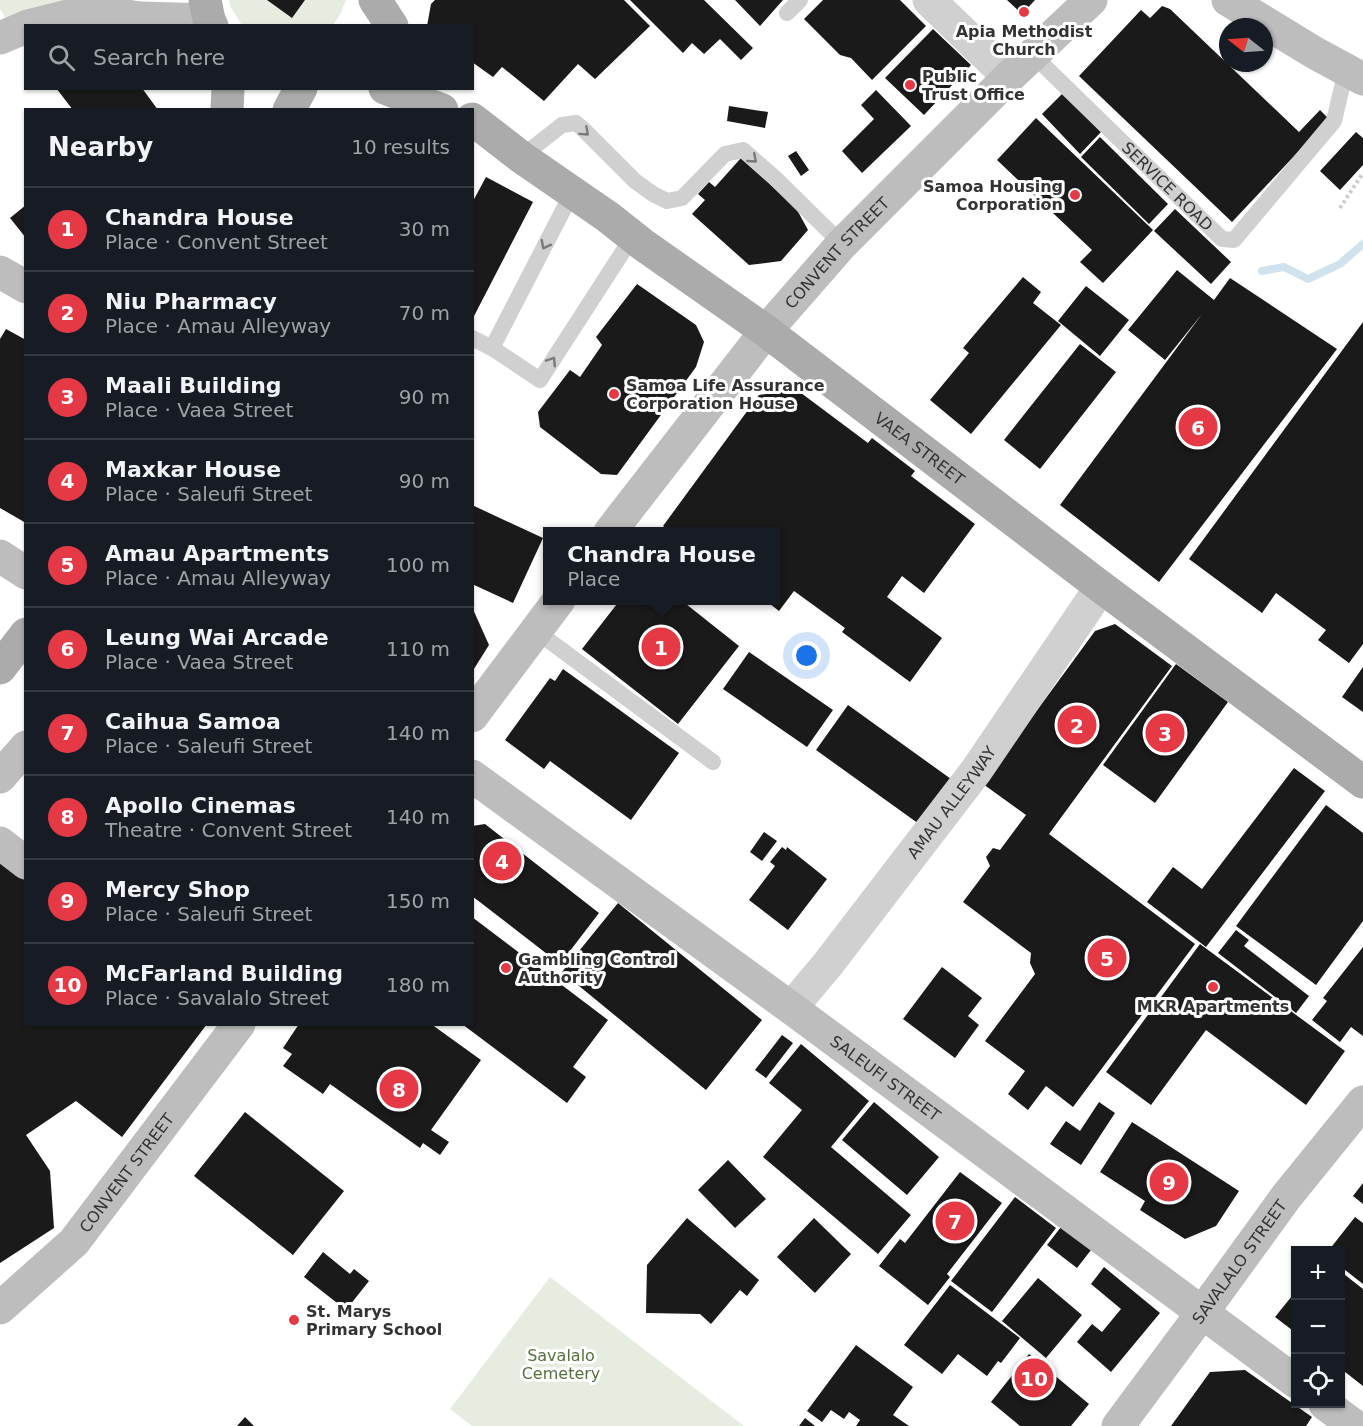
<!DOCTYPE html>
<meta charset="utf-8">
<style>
:root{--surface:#171b24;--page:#20242c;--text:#f1f3f6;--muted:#9ea1a6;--line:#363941;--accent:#e63946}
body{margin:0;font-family:"DejaVu Sans",sans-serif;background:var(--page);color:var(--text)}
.controls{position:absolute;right:18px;bottom:18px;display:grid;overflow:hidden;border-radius:0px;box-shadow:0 2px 4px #0004}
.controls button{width:54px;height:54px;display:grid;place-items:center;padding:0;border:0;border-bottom:2px solid var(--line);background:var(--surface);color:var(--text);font:30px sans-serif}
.compass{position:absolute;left:1219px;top:18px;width:54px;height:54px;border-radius:50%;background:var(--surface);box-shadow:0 2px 4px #0004;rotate:287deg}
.you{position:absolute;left:807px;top:656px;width:21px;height:21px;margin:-15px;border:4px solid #fff;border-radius:50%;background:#1a73e8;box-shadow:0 0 0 9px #1a73e833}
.badge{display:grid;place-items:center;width:39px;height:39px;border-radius:50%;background:var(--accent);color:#fff;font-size:20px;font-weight:700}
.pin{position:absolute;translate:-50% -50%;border:3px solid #fff;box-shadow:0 2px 6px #0006}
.popup{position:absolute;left:543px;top:527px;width:237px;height:78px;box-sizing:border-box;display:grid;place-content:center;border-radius:0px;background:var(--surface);filter:drop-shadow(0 2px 4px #0005);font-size:20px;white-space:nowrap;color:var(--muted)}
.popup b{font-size:22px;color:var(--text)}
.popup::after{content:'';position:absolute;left:50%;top:100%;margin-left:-12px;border:12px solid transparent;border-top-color:var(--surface)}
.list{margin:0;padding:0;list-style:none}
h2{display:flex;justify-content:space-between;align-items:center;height:78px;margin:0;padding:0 24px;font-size:26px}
h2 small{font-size:20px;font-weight:400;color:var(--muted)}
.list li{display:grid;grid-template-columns:39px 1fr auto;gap:18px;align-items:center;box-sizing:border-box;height:84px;padding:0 24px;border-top:2px solid var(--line)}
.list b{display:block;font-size:22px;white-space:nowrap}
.list p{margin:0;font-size:20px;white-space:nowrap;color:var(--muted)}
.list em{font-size:20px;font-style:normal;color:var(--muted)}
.icon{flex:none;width:33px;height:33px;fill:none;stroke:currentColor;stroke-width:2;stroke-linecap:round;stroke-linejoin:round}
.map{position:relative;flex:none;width:1363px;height:1426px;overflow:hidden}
.search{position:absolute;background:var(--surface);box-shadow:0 2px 4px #0004;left:24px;top:24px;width:450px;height:66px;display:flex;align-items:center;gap:15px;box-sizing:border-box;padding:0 21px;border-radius:0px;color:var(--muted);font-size:22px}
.panel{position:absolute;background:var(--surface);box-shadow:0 2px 4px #0004;left:24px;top:108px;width:450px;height:918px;border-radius:0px}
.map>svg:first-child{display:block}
.green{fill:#e6ecdf}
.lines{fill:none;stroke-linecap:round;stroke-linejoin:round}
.stream{stroke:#cfe2ee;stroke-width:8}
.building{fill:#1a1a1a}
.path{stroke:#cdcdcd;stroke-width:4;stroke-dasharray:3 3;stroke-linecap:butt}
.lane{stroke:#d0d0d0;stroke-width:16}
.street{stroke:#d0d0d0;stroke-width:33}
.secondary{stroke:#bdbdbd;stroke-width:33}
.primary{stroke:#ababab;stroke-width:33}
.oneway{stroke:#7a7a7a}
.poi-dot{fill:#e63946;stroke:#fff;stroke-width:2}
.labels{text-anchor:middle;stroke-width:6;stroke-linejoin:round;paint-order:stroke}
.poi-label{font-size:16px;font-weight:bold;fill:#333;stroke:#fff;text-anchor:start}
.street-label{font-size:16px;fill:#333;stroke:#fff}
.park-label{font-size:16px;fill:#56703f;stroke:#fff}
</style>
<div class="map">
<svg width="1363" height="1426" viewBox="0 0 1363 1426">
<rect width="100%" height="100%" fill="#fff"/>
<path class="green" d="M0,0H88L8,22L0,9Z
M229,0H346L340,15L332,26L242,25L230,6Z
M550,1277L744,1426H472L450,1409Z"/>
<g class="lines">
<path class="stream" d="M1262,271L1284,267L1308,279L1340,264L1363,244"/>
</g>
<path class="building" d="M267,0H305L292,18Z
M435,0H624L650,26L595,79L578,64L544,101L502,67L493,77L472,62V26H427L431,4Z
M630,0H704L753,48L741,60L720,39L704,54L692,43L683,53Z
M735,0H783L760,26Z
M823,0H900L926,26L872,80L851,58L840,55L804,19Z
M1007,0H1035L1022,14Z
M1162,6L1170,9L1299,132L1320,110L1329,119L1232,222L1079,76L1141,10L1150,18Z
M933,29L971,65L924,115L885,78Z
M56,88H142L158,110H73Z
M876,90L911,126L862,173L842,151L874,119L861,105Z
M1063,93L1101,132L1080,154L1042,114Z
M729,106L768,112L765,128L727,121Z
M1036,118L1153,230L1103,283L1080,262L1092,250L997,160Z
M1356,132L1363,138V165L1340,190L1320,171Z
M1100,137L1168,204L1149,224L1081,157Z
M796,151L809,170L801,176L788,156Z
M741,158L796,208L808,230L781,261L749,265L692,214L705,200L698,194L709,182L715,187Z
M486,177L533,202L472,320V203Z
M26,205V238L10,218Z
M1175,209L1231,262L1211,284L1154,231Z
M1177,270L1214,300L1230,278L1337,349L1159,582L1060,505L1202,314L1165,360L1128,330Z
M1023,277L1041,292L1033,303L1061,325L971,434L930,400L969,353L963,348Z
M637,284L696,325L704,342L696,367L617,475L601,474L540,427L538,412L570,370L580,377L602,345L596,337Z
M1086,286L1129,320L1100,356L1058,321Z
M1363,322V644L1349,663L1318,640L1326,630L1276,593L1262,613L1189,559Z
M6,329L26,340V523L0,508V339Z
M1080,344L1116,372L1040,469L1004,440Z
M797,390L868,443L872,438L915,471L911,476L975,524L924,593L902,576L887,597L942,638L910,682L842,632L845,628L794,591L779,611L765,600H775V532H671L663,526L759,395Z
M472,505L543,538L513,603L472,584Z
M620,600H681L739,646L678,724L582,649Z
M472,607L489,645L472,672Z
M1115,624L1172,666L1049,834L1195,944L1073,1107L1046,1086L1028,1110L1008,1094L1025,1071L985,1041L1035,974L1030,963L1031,953L963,902L990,866L986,857L993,848L1000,850L1026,815L983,784L1095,631Z
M749,652L833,710L807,747L723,689Z
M1176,664L1228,702L1155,803L1103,765Z
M1363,667V712L1342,697Z
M563,669L679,753L631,820L550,761L544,769L505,740L550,678L555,681Z
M848,705L958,784L926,829L816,750Z
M1294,768L1325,791L1206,947L1147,902L1173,867L1202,889Z
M1326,805L1363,833V921L1316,985L1236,926Z
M485,824L599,913L560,964L472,896V826Z
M764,832L777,841L762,861L750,852Z
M782,847L786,850L787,847L827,879L788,930L749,900L775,866L770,862Z
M0,862L26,868V1024H207L122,1137L76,1101L26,1135L50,1171L54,1228L0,1263Z
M618,903L762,1020L706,1090L562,972Z
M472,917L608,1020L573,1067L586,1077L567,1103L462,1024H472Z
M1236,930L1249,940L1244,946L1309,996L1296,1013L1218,953Z
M1200,944L1345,1051L1306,1105L1206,1030L1151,1105L1106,1072Z
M1363,947V1036L1351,1027L1340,1042L1312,1020L1327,1001L1323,998Z
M942,967L982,998L968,1016L979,1025L955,1058L903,1019Z
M299,1024H431L481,1060L431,1130L449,1142L440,1155L423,1143L420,1148L330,1084L323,1094L283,1066L292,1054L283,1048Z
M782,1035L793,1043L766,1078L755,1070Z
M801,1044L869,1101L831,1147L911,1215L878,1254L763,1157L802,1110L769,1083Z
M874,1102L939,1157L907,1195L842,1140Z
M1099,1102L1115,1113L1081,1165L1050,1144L1066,1121L1080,1131Z
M245,1112L344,1191L293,1255L194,1176Z
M1132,1122L1239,1191L1216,1226L1185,1239L1140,1210L1145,1201L1100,1172Z
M728,1160L766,1199L735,1228L698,1190Z
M960,1172L1002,1203L947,1274L950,1277L928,1305L879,1266L900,1239L905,1243Z
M1363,1183V1204L1353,1196Z
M1015,1197L1056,1228L992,1312L951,1281Z
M1355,1217L1363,1223V1284L1340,1266V1250H1329Z
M687,1218L759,1280L747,1296L740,1290L711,1324L700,1314L646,1313L647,1265Z
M814,1218L851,1254L815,1293L777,1257Z
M1061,1227L1091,1250L1077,1268L1047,1245Z
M323,1252L350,1274L354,1269L369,1281L346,1310L304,1277Z
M1104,1267L1160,1313L1111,1372L1077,1342L1092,1324L1102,1332L1121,1309L1091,1284Z
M1340,1271L1363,1289V1386L1340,1368Z
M1038,1278L1082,1315L1046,1358L1002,1321Z
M950,1285L1020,1338L1001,1363L998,1361L987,1376L958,1354L942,1374L904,1345Z
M1296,1291V1333L1275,1317Z
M856,1345L913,1387L893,1415L909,1426H856L860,1420L849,1412L844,1419L831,1410L822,1422L807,1411Z
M1029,1354L1089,1404L1071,1426H1020L991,1402Z
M1245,1370L1312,1417L1306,1426H1171L1210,1372Z
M245,1417L254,1426H237Z
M805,1418L815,1426H799Z"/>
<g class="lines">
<path class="path" d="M1340,208L1363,173"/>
<g class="lane">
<path d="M787,13L800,0"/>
<path id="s1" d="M1033,55L1222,239L1234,240L1334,121L1346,70"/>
<path d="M521,157L562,125L576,123L584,130L635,181L653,194L667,201L682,198L725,154L743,150L775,178L842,244"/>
<path d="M572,193L492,348L540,380L633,236"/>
<path d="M472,338L492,348"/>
<path d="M536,631L713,762"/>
</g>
<g class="street">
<path d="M929,0L1009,77"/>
<path id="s2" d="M791,1008L828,964L976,771L1101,587"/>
</g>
<g class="secondary">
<path d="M1228,0L1315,53L1363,79"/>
<path d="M88,11L141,18L209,20"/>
<path d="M28,26L88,11L107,2"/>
<path d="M0,38L26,27"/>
<path d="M0,272L26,287"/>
<path id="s3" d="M610,532L766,331L842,244L1009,77L1091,0"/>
<path d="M0,556L26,573"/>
<path d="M472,716L559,600"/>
<path id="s4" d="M472,776L791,1008L1296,1382"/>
<path d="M0,777L26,747"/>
<path d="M0,843L26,863"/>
<path id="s5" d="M0,1308L74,1242L239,1024"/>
<path d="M1325,1404L1355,1426"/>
<path id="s6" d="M1118,1426L1202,1313L1286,1197L1363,1102"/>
</g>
<g class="primary">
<path d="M205,0L209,20L212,26"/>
<path d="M375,0L392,26"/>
<path d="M385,88L442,110"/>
<path d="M227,110L228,88"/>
<path d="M289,110L301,88"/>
<path id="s7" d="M472,119L521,157L608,217L642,244L766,331L1101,587L1363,782"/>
<path d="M0,668L26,634"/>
</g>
</g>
<defs><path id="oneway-chevron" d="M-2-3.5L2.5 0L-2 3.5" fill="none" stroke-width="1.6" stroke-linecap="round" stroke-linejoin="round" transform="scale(1.5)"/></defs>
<g class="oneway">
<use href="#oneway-chevron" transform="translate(585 132) rotate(42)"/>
<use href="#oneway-chevron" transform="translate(753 159) rotate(41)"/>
<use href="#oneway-chevron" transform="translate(545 245) rotate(117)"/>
<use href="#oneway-chevron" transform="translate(552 361) rotate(-57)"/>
</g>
<g class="poi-dot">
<circle cx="1024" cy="12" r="6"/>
<circle cx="910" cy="85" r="6"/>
<circle cx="1075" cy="195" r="6"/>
<circle cx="614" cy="394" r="6"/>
<circle cx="506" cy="968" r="6"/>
<circle cx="1213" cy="987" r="6"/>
<circle cx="294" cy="1320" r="6"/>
</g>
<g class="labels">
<g class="poi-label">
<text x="1024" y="37" text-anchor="middle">Apia Methodist<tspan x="1024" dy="18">Church</tspan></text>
<text x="922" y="82">Public<tspan x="922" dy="18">Trust Office</tspan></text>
<text x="1063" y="192" text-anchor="end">Samoa Housing<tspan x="1063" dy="18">Corporation</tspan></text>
<text x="626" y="391">Samoa Life Assurance<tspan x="626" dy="18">Corporation House</tspan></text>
<text x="518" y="965">Gambling Control<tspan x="518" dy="18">Authority</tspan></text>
<text x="1213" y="1012" text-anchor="middle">MKR Apartments</text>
<text x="306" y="1317">St. Marys<tspan x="306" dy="18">Primary School</tspan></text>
</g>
<g class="street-label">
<text dy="6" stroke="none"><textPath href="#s1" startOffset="188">SERVICE ROAD</textPath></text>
<text dy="6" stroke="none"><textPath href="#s3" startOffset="360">CONVENT STREET</textPath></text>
<text dy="6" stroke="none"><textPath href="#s7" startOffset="556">VAEA STREET</textPath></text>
<text dy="6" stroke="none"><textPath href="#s2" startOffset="261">AMAU ALLEYWAY</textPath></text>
<text dy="6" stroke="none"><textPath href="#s4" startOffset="512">SALEUFI STREET</textPath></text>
<text dy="6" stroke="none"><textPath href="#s5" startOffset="186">CONVENT STREET</textPath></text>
<text dy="6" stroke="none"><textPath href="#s6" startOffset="204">SAVALALO STREET</textPath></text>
</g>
<g class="park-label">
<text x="561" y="1361">Savalalo<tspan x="561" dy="18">Cemetery</tspan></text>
</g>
</g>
</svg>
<div class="controls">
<button>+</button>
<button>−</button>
<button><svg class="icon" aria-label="locate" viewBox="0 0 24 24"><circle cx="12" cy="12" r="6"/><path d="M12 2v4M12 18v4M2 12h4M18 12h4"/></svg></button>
</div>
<svg class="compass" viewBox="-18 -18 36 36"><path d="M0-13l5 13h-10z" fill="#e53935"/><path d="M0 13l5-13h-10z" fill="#9ea1a6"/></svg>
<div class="you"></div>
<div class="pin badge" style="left:661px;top:647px">1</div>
<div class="popup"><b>Chandra House</b>Place</div>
<div class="pin badge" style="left:1077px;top:725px">2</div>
<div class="pin badge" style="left:1165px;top:733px">3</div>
<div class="pin badge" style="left:502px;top:861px">4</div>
<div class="pin badge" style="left:1107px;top:958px">5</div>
<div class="pin badge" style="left:1198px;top:427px">6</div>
<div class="pin badge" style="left:955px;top:1221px">7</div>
<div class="pin badge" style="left:399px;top:1089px">8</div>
<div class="pin badge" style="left:1169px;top:1182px">9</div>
<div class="pin badge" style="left:1034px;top:1378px">10</div>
<div class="search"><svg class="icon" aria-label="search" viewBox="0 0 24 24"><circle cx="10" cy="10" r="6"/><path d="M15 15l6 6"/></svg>Search here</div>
<section class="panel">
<h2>Nearby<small>10 results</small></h2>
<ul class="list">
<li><span class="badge">1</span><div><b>Chandra House</b><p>Place · Convent Street</p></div><em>30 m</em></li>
<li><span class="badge">2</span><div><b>Niu Pharmacy</b><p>Place · Amau Alleyway</p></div><em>70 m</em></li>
<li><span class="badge">3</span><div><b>Maali Building</b><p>Place · Vaea Street</p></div><em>90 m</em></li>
<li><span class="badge">4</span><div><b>Maxkar House</b><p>Place · Saleufi Street</p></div><em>90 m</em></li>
<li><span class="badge">5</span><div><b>Amau Apartments</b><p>Place · Amau Alleyway</p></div><em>100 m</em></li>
<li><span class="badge">6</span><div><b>Leung Wai Arcade</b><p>Place · Vaea Street</p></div><em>110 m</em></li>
<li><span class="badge">7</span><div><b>Caihua Samoa</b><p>Place · Saleufi Street</p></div><em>140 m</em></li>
<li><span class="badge">8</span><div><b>Apollo Cinemas</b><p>Theatre · Convent Street</p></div><em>140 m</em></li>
<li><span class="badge">9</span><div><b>Mercy Shop</b><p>Place · Saleufi Street</p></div><em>150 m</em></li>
<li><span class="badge">10</span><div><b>McFarland Building</b><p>Place · Savalalo Street</p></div><em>180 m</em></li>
</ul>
</section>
</div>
